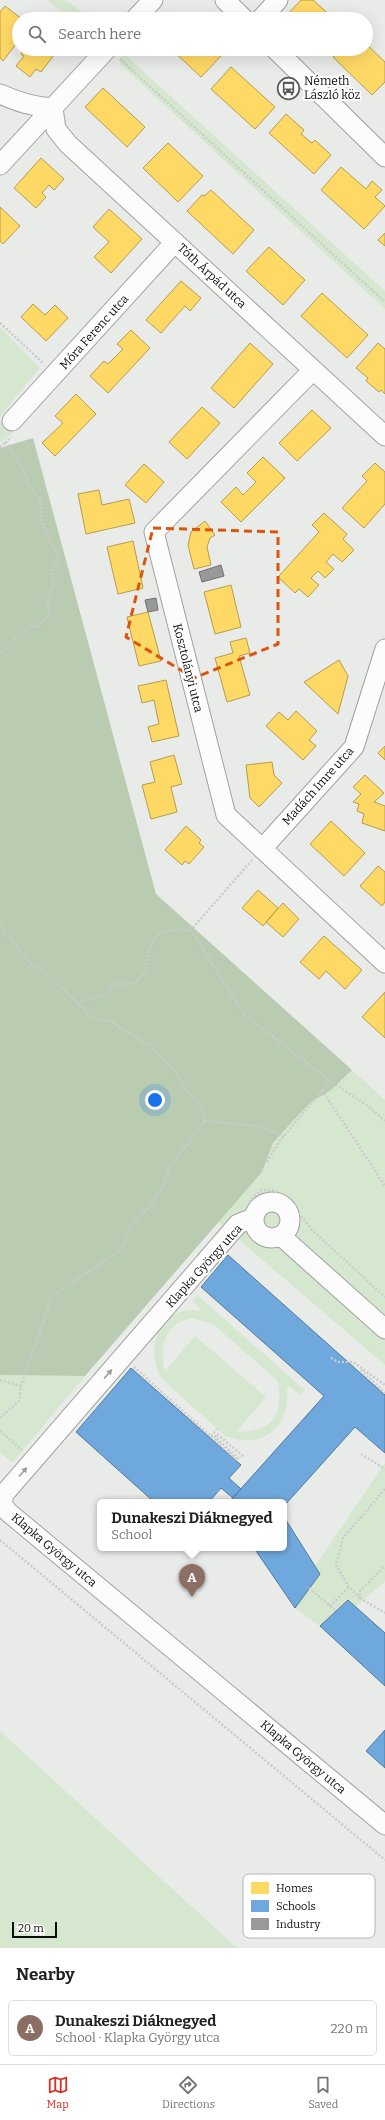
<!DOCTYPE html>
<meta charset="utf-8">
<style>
:root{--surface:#fff;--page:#f6f6f6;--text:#222;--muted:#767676;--line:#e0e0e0;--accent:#d93025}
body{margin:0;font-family:Bitter,serif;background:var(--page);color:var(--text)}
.scale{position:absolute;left:12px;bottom:10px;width:45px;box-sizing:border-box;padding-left:4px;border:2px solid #0c0d0c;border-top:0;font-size:11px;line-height:14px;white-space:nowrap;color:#0c0d0c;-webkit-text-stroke:3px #fff;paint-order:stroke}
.you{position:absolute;left:155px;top:1100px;width:14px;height:14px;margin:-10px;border:3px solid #fff;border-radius:50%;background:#1a73e8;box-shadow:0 0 0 6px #1a73e833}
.badge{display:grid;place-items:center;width:26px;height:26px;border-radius:50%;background:var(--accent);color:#fff;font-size:13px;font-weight:700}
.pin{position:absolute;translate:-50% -33px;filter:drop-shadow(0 1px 2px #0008)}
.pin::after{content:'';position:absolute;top:21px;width:14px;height:12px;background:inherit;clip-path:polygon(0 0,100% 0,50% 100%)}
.popup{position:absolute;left:97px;top:1499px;width:190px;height:52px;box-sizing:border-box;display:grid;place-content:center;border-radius:6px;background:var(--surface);filter:drop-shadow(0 1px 3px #0005);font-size:13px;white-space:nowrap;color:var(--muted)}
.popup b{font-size:15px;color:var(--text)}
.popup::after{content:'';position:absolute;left:50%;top:100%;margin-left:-8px;border:8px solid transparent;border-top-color:var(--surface)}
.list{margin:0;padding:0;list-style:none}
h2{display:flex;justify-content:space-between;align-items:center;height:52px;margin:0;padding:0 16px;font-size:17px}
h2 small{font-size:13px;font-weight:400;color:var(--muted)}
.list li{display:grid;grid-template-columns:26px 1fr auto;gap:12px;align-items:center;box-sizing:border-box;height:56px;margin:0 8px 8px;padding:0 8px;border:1px solid var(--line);border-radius:6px}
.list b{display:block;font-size:15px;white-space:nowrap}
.list p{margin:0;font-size:13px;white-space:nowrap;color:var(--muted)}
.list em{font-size:13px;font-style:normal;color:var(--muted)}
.icon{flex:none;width:22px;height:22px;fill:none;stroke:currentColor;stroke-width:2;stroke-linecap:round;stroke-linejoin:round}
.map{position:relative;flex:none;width:385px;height:1948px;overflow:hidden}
.search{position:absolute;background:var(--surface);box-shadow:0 4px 16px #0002;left:12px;right:12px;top:12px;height:44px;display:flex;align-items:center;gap:10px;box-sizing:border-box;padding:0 14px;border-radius:22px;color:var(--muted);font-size:15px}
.sheet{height:116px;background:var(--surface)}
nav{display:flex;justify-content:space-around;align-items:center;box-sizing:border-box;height:56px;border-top:1px solid var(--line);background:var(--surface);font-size:11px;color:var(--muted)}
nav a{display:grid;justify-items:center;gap:2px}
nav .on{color:var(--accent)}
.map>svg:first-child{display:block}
.green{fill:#d6e7d0;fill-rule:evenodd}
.forest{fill:#b9ccb2}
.homes{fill:#ffd966;stroke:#b69c4b}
.schools{fill:#6fa8dc;stroke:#517a9e}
.industry{fill:#999;stroke:#6f6f6f}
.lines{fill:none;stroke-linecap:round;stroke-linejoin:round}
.minor-casing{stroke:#a1a2a0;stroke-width:21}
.path{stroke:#cbcbca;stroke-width:2.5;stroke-dasharray:2 2;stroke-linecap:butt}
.minor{stroke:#fcfcfc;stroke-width:19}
.oneway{fill:#9c9c9c}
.marked{fill:none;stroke:#dd550c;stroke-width:3;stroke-dasharray:8 5;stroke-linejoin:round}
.labels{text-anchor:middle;stroke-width:4;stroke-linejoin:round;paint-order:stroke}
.poi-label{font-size:12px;fill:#0c0d0c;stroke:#fff;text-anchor:start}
.street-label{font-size:12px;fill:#0c0d0c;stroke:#fff}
.key{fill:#fff;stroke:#b6b6b6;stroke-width:1}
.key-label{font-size:11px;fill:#0c0d0c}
</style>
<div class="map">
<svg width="385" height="1948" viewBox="0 0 385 1948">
<rect width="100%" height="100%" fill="#e9ebe8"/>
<path class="green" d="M47,0H66L92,19H72Z
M123,53L385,291V309L120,64Z
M0,327L40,368L0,416Z
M0,420L12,433L0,443Z
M352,1070L385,1100V1365L218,1222L262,1172L273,1143L292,1122L311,1102L331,1090Z
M197,1295L305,1390L300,1395L289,1386L287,1389C290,1428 262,1450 225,1436L161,1378C149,1355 152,1322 180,1312C187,1309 195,1310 202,1311L192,1301ZM193,1318L213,1324L278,1381C283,1416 273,1432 236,1432L266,1397L195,1336L165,1371C159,1347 165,1322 193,1318Z
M0,1375L85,1376L12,1463L0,1452Z
M385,1463V1581L356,1607L348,1600L320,1626L295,1608L320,1574L315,1566Z
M0,1731L237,1948H0Z"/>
<path class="forest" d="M33,438L156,894L352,1070L331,1090L311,1102L292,1122L273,1143L262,1172L85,1376L0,1375V448Z"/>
<path class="homes" d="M301,0H313L334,19H291L287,15Z
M5,6L22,19H19V40L3,61L0,58V12Z
M175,12L182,19H168Z
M366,44L385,62V82L372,95L333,57L341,49H366Z
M24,49H51L49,51L54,55L41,72L36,69L30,77L16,66L24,56L21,54Z
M171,49H215L222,55L201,77Z
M231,67L275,107L255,129L211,89Z
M103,88L145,127L127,147L85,107Z
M286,114L304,130L301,134L312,143L315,140L331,155L314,174L269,133Z
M168,143L203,176L178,202L143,168Z
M41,158L64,179L54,190L49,185L42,193L46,197L36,208L14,188Z
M341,167L366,189L372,181L382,190L375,197L385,206L364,229L321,190Z
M211,190L254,230L233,254L187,211L202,195L204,196Z
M0,207L20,226L3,244L0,241Z
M109,209L142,239L111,273L94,257L109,242L93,227Z
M385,233V246L378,240Z
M269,247L305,280L283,305L246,271Z
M181,281L201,298L190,311L185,306L161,333L146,320Z
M322,293L368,335L347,358L301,316Z
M33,304L45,315L55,305L68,318L46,341L21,317Z
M131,330L150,348L108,393L90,376L104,361L108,364L123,349L117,344Z
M250,343L273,364L234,408L211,388Z
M378,343L385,349V394L381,390L379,392L366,381L368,378L356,368Z
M76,394L96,414L55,456L42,443L63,423L55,416Z
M202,407L220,423L187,459L169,442Z
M312,410L331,428L297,461L279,443Z
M263,457L285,478L241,522L221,502L236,487L243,495L256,482L247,473Z
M375,463L385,472V504L364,528L342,508L367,481L362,476Z
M144,464L164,482L146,503L125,485Z
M99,490L102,505L129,499L135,523L86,534L78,494Z
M324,513L347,534L343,539L354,550L342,562L333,554L326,562L334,569L325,578L318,571L311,578L319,585L308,597L299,589L295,593L278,577L319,532L312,525Z
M205,521L215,535L210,538L207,547L211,565L194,569L188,545L191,532Z
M133,541L143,588L118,594L107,547Z
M231,585L241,627L215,634L204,592Z
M148,612L161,661L139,666L127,617Z
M246,638L250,653L239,656L250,695L227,702L215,658L233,653L230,642Z
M339,660L348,676L338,714L304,682Z
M166,680L179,736L152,742L148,727L159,724L154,700L142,703L138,686Z
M296,711L317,731L309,740L316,746L303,760L266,726L279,712L288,720Z
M385,746V760L378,753Z
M174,755L182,784L171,787L177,812L151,819L142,785L155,782L150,762Z
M272,762L274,775L282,783L259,807L250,798L246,765Z
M365,775L384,793L374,802L385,806V831L362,823L364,814L357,811L359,804L353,802L361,794L353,787Z
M331,821L365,853L344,876L310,844Z
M186,826L201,840L199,843L204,847L189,864L185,861L182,865L165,850Z
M378,866L385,872V902L382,906L360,886Z
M258,890L278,908L263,926L242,908Z
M283,903L299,919L283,937L266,922Z
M324,936L362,970L345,989L326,971L319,979L300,962Z
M385,992V1038L362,1017Z"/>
<path class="schools" d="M228,1255L385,1395V1453L355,1427L284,1506V1502H229L324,1396L201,1287Z
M131,1368L241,1465L229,1478L241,1489L233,1498L221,1488L209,1502H154L76,1432Z
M284,1517L320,1574L295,1608L254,1548H284Z
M348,1600L385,1633V1686L320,1626Z
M385,1730V1768L366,1751Z"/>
<path class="industry" d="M221,565L224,576L202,582L199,572Z
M156,598L158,610L148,612L145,600Z"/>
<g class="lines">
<defs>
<path id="minor" d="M225,0L244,19
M135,19L153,0
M261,19L278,0
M275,49L385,157
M0,94C18,102 33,107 53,108L56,129L68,144L385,436
M0,165L107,49
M313,370L154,532L226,815L385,963
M12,421L175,242
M262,849L354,747L385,649
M254 1220a18 18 0 1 1 36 0a18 18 0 1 1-36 0Z
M253,1218L238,1224L4,1494L2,1504L8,1512L385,1825
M281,1236L385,1329"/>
</defs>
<use href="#minor" class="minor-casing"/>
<path class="path" d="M120,59L385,302
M0,323L43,363
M0,447L6,442
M0,654L29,626H38L50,615L47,600L54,585L51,571L59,558L42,523L40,498L28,485L26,475L6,442L11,437
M252,860L191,930L244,1014L330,1081L368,1106L385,1121
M0,926L32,965L42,968L87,1013L96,1020L110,1021L152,1047L176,1073L188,1092L201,1107L205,1121L170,1167L162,1188L150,1206L133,1222L121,1250L52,1296L21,1386L19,1401L0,1418
M76,1003L104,995L114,984H134L145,973C147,959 149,937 165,932C172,929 183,930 191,930
M322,1090L385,1186
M205,1121L258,1126L284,1136
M267,1162L279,1142L330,1081
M249,1202L261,1190H273L286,1197L312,1230L385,1297
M331,1358L338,1362H353L385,1385
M134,1367L237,1460L238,1458L215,1437L217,1434L244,1457
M361,1370L385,1393
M0,1380L21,1386
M0,1431L22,1450
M211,1436L217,1429
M361,1454L385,1469
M385,1489L343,1538L336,1565L349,1587L360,1598V1591L385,1566
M0,1540L385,1860
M309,1588L336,1611
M360,1598L385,1613
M330,1606L349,1587"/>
<use href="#minor" class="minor"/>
</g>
<defs><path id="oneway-solid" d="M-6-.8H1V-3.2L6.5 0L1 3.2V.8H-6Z"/></defs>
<g class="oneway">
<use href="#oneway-solid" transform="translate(108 1374) rotate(-49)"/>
<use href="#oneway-solid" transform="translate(23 1472) rotate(-49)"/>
</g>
<path class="marked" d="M153,528L278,532V644L194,678L126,637Z"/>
<defs>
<symbol id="bus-ring" viewBox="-11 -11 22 22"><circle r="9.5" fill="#fff" stroke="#595b59" stroke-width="1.5"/><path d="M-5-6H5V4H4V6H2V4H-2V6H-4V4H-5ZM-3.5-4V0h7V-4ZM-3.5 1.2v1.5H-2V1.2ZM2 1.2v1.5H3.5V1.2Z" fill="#595b59"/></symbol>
</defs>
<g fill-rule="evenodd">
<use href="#bus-ring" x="276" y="76" width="25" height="25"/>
</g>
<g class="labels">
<g class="poi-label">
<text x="304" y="85">Németh<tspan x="304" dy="14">László köz</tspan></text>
</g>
<g class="street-label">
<text transform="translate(212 276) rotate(43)" y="4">Tóth Árpád utca</text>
<text transform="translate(94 332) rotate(-48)" y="4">Móra Ferenc utca</text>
<text transform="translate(188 668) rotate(76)" y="4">Kosztolányi utca</text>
<text transform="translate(318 786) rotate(-48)" y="4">Madách Imre utca</text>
<text transform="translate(204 1266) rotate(-48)" y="4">Klapka György utca</text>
<text transform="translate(54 1550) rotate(40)" y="4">Klapka György utca</text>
<text transform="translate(303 1757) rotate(40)" y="4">Klapka György utca</text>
</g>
</g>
<rect x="243" y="1874" width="132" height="64" rx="6" class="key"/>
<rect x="251" y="1882" width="18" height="12" fill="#ffd966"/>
<rect x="251" y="1900" width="18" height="12" fill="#6fa8dc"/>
<rect x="251" y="1918" width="18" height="12" fill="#999"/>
<g class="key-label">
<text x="276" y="1892">Homes</text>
<text x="276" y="1910">Schools</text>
<text x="276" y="1928">Industry</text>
</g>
</svg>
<div class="scale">20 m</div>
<div class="you"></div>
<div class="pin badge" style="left:192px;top:1597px;background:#8d6e63">A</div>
<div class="popup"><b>Dunakeszi Diáknegyed</b>School</div>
<div class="search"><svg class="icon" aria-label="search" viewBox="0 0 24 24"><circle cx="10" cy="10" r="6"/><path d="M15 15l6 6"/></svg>Search here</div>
</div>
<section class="sheet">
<h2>Nearby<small></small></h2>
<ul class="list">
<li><span class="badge" style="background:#8d6e63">A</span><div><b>Dunakeszi Diáknegyed</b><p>School · Klapka György utca</p></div><em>220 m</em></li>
</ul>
</section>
<nav>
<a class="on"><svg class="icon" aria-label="map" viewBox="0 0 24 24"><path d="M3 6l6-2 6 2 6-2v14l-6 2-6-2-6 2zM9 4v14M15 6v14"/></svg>Map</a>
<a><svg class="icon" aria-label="directions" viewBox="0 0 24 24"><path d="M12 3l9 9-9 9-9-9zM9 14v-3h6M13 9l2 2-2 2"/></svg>Directions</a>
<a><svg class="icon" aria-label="saved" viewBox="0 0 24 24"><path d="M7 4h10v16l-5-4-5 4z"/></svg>Saved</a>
</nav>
